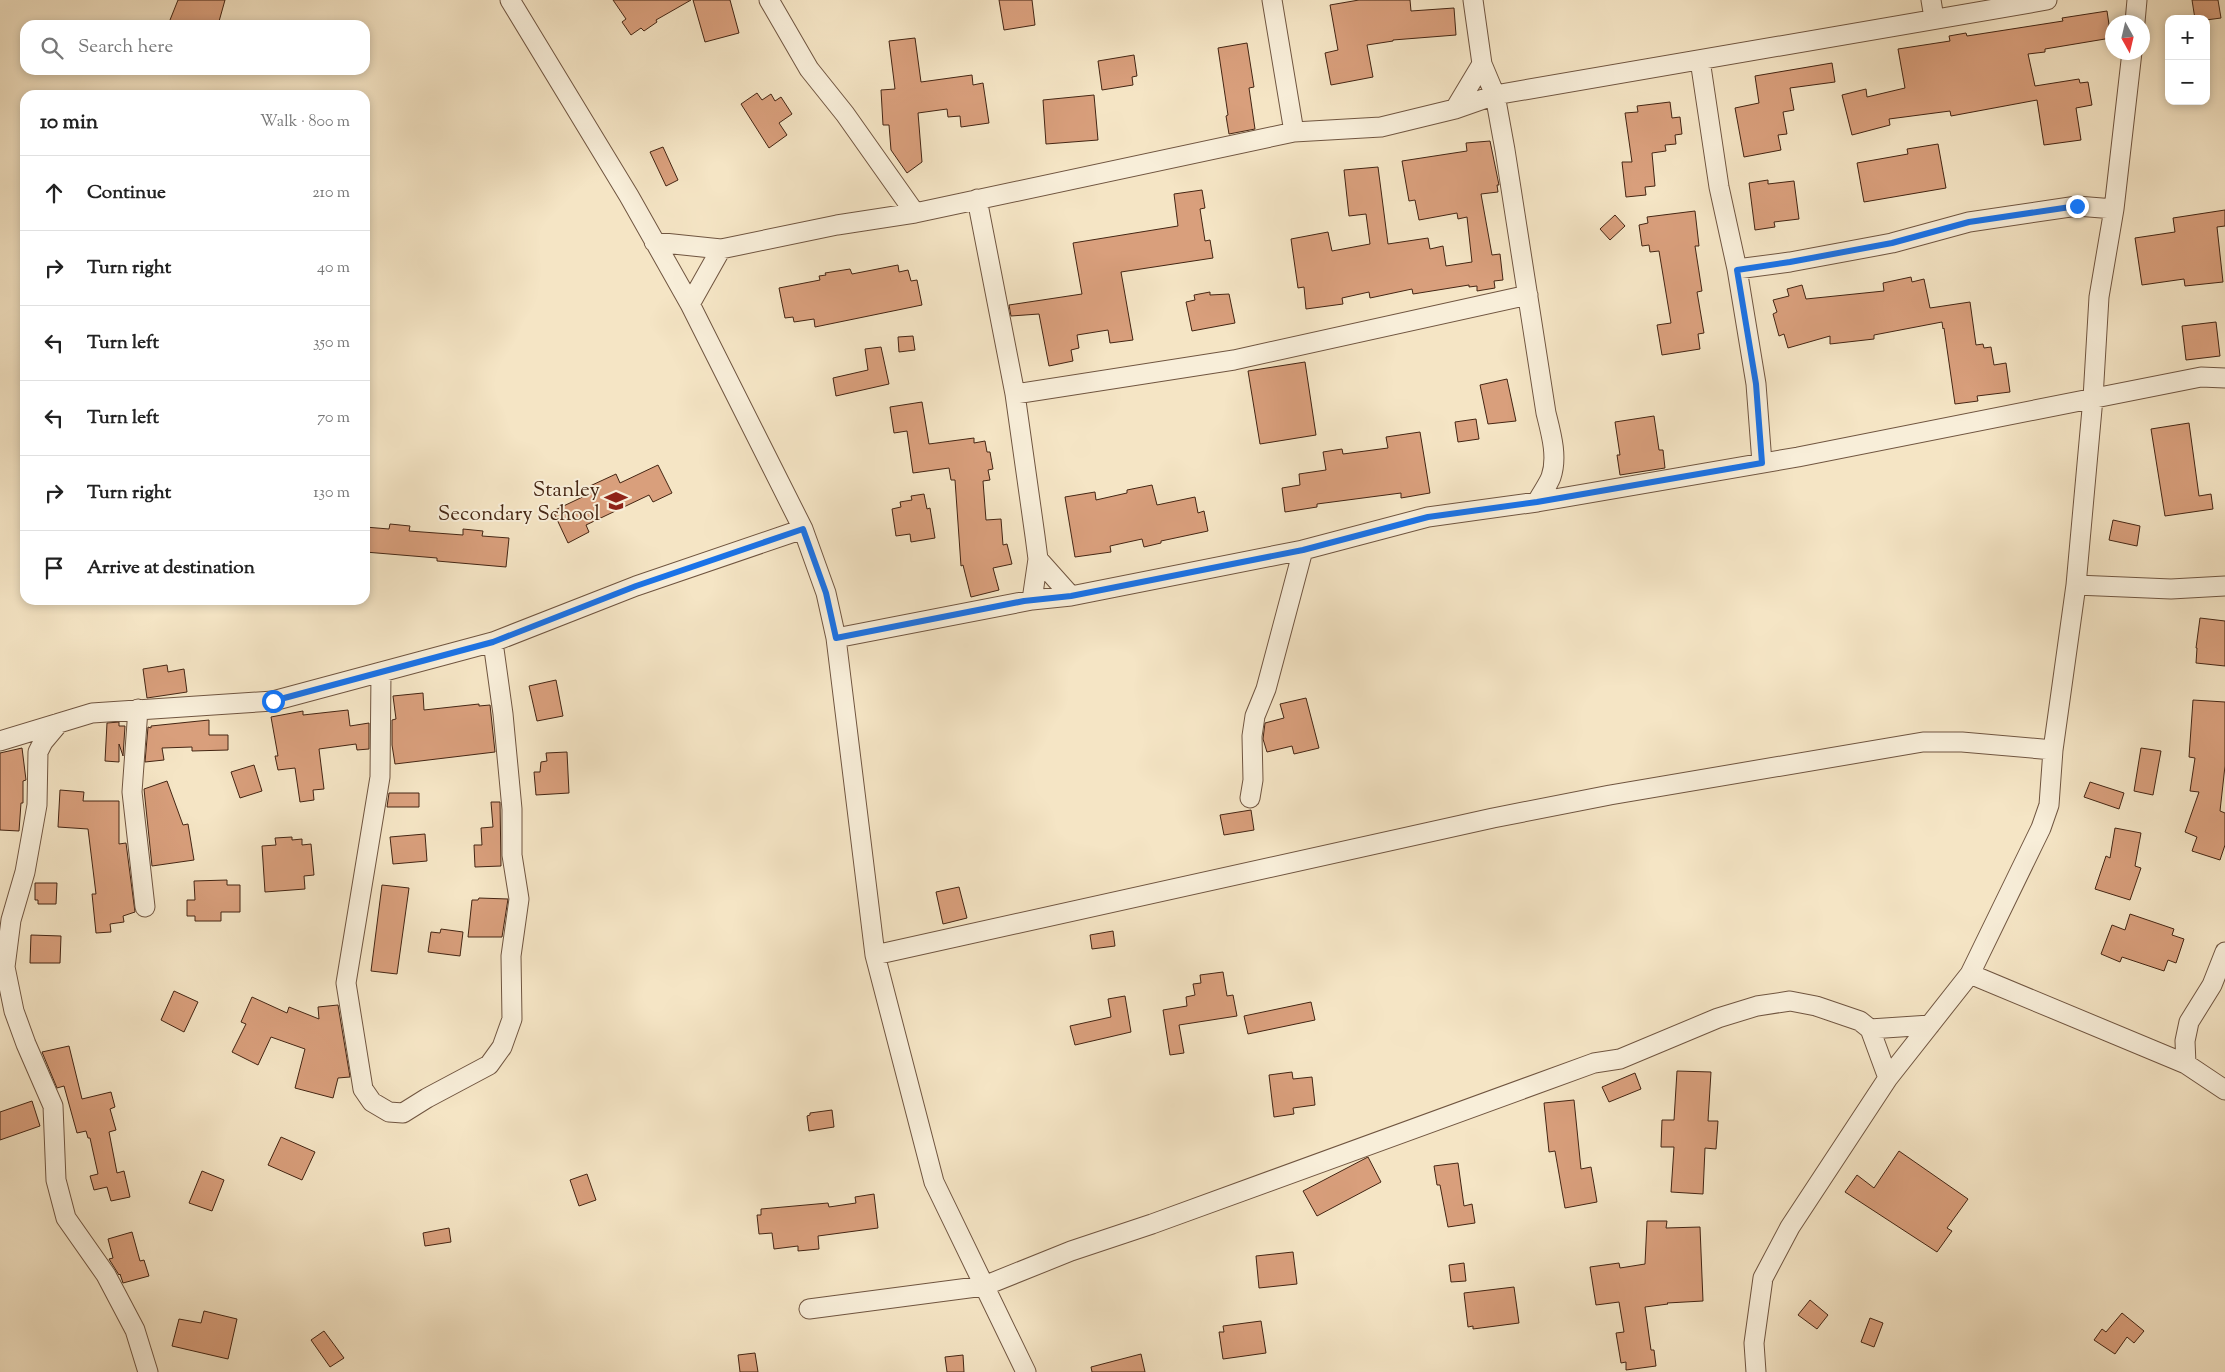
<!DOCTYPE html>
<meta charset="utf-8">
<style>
:root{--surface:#fff;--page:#f2f2f2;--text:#222;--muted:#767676;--line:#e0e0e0}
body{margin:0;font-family:"Sorts Mill Goudy",serif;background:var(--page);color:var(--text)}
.controls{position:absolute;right:15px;top:15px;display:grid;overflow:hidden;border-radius:10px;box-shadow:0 2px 8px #0003}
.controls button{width:45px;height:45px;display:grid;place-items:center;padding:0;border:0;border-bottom:1px solid var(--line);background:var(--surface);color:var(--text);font:25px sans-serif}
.compass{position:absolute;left:2105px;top:15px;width:45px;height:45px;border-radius:50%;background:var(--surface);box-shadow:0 2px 8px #0003;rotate:172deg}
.stop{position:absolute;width:15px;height:15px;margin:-11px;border:4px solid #1a73e8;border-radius:50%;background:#fff}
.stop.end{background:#1a73e8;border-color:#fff;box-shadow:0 1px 5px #0008}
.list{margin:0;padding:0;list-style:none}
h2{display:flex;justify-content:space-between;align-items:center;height:65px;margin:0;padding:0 20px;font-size:21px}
h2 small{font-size:16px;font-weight:400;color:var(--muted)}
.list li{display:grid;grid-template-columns:32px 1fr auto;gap:15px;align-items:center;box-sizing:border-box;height:75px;padding:0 20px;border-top:1px solid var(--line)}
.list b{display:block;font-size:19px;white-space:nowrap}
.list em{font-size:16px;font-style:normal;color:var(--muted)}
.icon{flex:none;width:28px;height:28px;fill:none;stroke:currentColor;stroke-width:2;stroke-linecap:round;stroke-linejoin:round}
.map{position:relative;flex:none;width:2225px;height:1372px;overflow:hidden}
.search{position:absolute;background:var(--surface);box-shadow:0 2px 8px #0003;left:20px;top:20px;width:350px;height:55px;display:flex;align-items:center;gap:12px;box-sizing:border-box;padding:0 18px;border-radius:15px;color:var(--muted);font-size:19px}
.panel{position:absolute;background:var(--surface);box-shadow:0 2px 8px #0003;left:20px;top:90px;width:350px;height:515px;border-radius:15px}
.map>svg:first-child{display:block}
.building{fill:#d99f7c;stroke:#442513}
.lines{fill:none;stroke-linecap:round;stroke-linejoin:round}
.minor-casing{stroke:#705540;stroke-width:21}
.minor{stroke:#f8eed9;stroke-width:19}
.route{stroke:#1a73e8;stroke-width:6}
.labels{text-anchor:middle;stroke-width:4;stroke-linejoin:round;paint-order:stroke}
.poi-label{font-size:21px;fill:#442513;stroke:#f8eed9;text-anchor:end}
</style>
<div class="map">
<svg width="2225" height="1372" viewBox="0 0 2225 1372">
<rect width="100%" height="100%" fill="#f5e5c5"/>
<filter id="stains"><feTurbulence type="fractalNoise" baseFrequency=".004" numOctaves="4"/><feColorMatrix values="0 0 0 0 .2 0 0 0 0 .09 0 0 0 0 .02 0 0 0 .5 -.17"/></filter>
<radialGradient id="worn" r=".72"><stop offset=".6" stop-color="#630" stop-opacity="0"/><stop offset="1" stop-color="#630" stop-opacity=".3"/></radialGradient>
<path class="building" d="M178,0H225L218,25H168Z
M613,0H691L656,20L657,22L644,31L641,28L631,35L622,22L626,19Z
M693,0H730L739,33L705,42Z
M999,0H1032L1035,25L1004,30Z
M1359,0H1410L1411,11L1454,8L1456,35L1393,40V41L1367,45L1373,77L1331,85L1325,53L1338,50L1330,5Z
M2192,0H2218L2221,18L2206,20L2195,19Z
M2107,11L2111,38L2045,49V52L2028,54L2035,86L2079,79L2080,83L2088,82L2092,105L2076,108L2081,140L2044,145L2037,100L1951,116L1950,111L1889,119L1890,125L1852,135L1842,95L1866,89L1867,97L1905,88L1898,49L1950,41L1949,36L1966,33L1967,36L2063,21L2062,18Z
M915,38L921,82L972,75L973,85L983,83L989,123L961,127L960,116L948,117L947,109L918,113L922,162L907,173L891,150L889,125H883L881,90L895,89L889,41Z
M1247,43L1254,87L1249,88L1255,129L1229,134L1226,116L1228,115L1218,48Z
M1134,55L1137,76L1132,77L1133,85L1102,90L1098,61Z
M1832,63L1835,82L1790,88L1794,110L1783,112L1787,134L1778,135L1781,150L1744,157L1735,108L1759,103L1755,76Z
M757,93L762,100L771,94L775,101L781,97L792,114L779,123L787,135L769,148L741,104Z
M1094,95L1098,140L1046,144L1043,100Z
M1670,102L1672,118L1680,117L1682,134L1675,135L1676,144L1665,145L1666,151L1652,153L1655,186L1645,187L1646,195L1626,197L1622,162H1632L1625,113L1638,112L1637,106Z
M1490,141L1499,185H1497L1498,192L1481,194L1492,255L1500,254L1503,280L1494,281L1495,288L1477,291V286L1469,287V285L1413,294L1412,289L1370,298L1369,292L1342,298L1343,304L1306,309L1304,287L1298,288L1291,239L1328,232L1332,251L1370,244L1366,214L1349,216L1344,170L1378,167L1388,244L1428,238L1430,249L1443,246L1446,266L1472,262L1467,217L1458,219L1457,213L1419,220L1415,200L1409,201L1402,161L1467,151L1466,143Z
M1938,144L1946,188L1864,202L1857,163L1908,154L1907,149Z
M663,147L678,180L666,186L650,152Z
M1768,180V184L1794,181L1799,219L1774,222L1775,227L1755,230L1749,183Z
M1202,190L1205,208L1200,209L1205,241L1210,240L1213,258L1121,272L1133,340L1110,343L1108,330L1077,335L1079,348L1071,350L1073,361L1049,366L1039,314L1011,316L1009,305L1082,294L1073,243L1178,226L1174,194Z
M2225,210V226L2217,227L2223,282L2185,286L2184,279L2142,285L2135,238L2175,232L2173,218Z
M1695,211L1699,246H1695L1702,291L1697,292L1704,333L1698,334L1700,349L1662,355L1657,325L1671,323L1659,251L1650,252L1649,245L1642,246L1639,225L1648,223L1647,217Z
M1615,215L1625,226L1610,240L1600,229Z
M898,265L899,272L908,270L911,281L917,280L922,305L815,327L814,319L794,322L793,317L785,318L779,288L820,280L819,276L826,275L825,273L850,269L852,274Z
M1911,277L1912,282L1924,279L1930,308L1970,302L1976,345L1983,344L1984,348L1991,347L1994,365L2006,363L2010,392L1977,396L1978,401L1955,404L1944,328L1943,329L1942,322L1874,335V339L1830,344V336L1788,348L1784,334L1779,336L1773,314L1777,312L1773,300L1789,296L1787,289L1802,285L1806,299L1884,291L1883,283Z
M1210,292V295L1229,294L1235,323L1192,331L1186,302L1195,300L1194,295Z
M2216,322L2220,356L2186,360L2182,326Z
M913,336L915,350L899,352L898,337Z
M881,347L889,384L836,396L833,378L868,370L865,349Z
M1305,362L1316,435L1260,444L1248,371Z
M1507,379L1516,421L1488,424L1480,385Z
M922,402L929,444L974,438V443L985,441L987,452H990L993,469L988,470L990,480L983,481L986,520L1001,519L1003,545L1007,544L1012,564L993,568L999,590L971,597L963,565L961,566L955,480H951L949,468L913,473L907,431L894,433L890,407Z
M1654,416L1659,450H1663L1665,468L1620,475L1617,455H1620L1615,422Z
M1476,419L1479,439L1458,442L1455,422Z
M2189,423L2199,496L2211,494L2213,509L2165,516L2151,429Z
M1420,432L1430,493L1401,498V493L1317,504V507L1285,512L1282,488L1300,485L1299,474L1326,470L1323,452L1342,449L1343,454L1388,448L1386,437Z
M658,465L672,493L653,502L649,495L586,525L589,532L568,543L553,511L593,492L590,486L616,474L620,483Z
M1152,485L1157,505L1195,497L1198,513L1204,511L1208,531L1161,541V543L1144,547L1142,539L1110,546L1111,552L1075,557L1065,497L1095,492L1096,500L1127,493V490Z
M924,494L927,509L930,508L935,538L911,542L910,534L896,536L892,509L901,507L900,502L912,500L911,496Z
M2113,520L2140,526L2137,546L2109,540Z
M390,524L410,526L409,531L463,535V529L483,531L482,536L509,538L506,567L437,561V558L365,552V527L389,529Z
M2200,618L2225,621V666L2196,663L2197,648H2196Z
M167,665L168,672L184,669L187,692L147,698L143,669Z
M556,680L563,716L537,721L529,686Z
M423,693L424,710L479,704V706L490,705L495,752L395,764L392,745V720L396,719L393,696Z
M1306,698L1319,748L1294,754L1292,746L1267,752L1263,739L1265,723L1284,718L1280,704Z
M2193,700L2225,702V766L2220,811L2225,813V845L2220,860L2192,851L2197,837L2185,832L2199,792L2190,791L2195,758L2189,757Z
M348,710L350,726L369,723V749L357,750L356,744L319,749L324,789L313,790L314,800L300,802L295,768L278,770L275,756H278L271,717L303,711V715Z
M209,720V735H228V750L192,751V747L162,748L164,760L145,762L148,727L151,728V726Z
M119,722V726H125L123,756L119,744V762L105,761L107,723Z
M22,748L26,780L23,781V803H21L19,831L0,830V753Z
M2141,748L2161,751L2153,795L2134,791Z
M567,752L569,793L536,795L534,772H540L541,762L547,761L546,753Z
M254,765L262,791L240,798L231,772Z
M167,781L183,825L188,824L194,860L152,866L144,789Z
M2090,782L2124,793L2119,809L2084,797Z
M60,790L84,792L83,801H119V844L126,843L135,912L123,916L124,922L110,924L111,932L96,933L92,894H96L88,829L58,827Z
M389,793H419V807H387Z
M491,802H500L501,866L475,867L474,845H482L481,828L493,827Z
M1251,810L1254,830L1224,835L1220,815Z
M2115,828L2141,833L2135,866L2141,868L2130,900L2095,889L2106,856L2110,858Z
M425,834L427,861L393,864L390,837Z
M292,837V840L302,839V845L311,844L314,875L304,876L305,889L265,892L262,846L276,845L275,838Z
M227,880V885H240V912H221V921H195V916H187V900H195L194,881Z
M35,883H57L56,904H38V900H35Z
M382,885L409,888L397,974L371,971Z
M959,887L967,918L943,924L936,892Z
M479,898L508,899L502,937H468L472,900H478Z
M2130,914L2174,929L2172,935L2184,939L2176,963L2168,960L2164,971L2122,957L2120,962L2101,954L2112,925L2125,930Z
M441,929L463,932L460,956L428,952L431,932L440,933Z
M1113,931L1115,946L1092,949L1090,935Z
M31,935L61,936L60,963H30Z
M1223,972L1227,996L1233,995L1237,1016L1179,1025L1184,1053L1170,1055L1163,1010L1187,1006L1186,997L1195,995L1193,984L1201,983L1200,975Z
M174,991L198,1002L184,1032L161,1020Z
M1125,996L1131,1032L1075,1045L1070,1026L1111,1017L1108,999Z
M252,997L287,1013L289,1007L319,1019L318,1007L338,1005L350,1077L338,1078L333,1098L295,1088L305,1049L271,1037L258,1065L232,1052L246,1024L241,1022Z
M1311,1002L1315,1020L1248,1034L1244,1016Z
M69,1046L82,1099L111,1092L115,1107L110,1109L116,1130L109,1132L117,1173L124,1171L130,1197L111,1201L107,1187L94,1190L90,1176L98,1174L90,1138H88L86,1131L77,1133L64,1086L57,1088L42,1052Z
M1677,1071L1711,1072L1708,1121H1718L1716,1149L1705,1148L1703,1194L1671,1192L1674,1147H1661L1662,1120H1674Z
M1292,1072L1293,1079L1312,1077L1315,1105L1293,1108L1294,1114L1274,1117L1269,1075Z
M1635,1073L1641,1089L1609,1102L1602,1087Z
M1574,1100L1581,1169L1591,1167L1597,1202L1565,1208L1555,1151L1549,1152L1544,1103Z
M32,1101L40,1126L0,1140V1112Z
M832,1110L834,1127L809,1131L807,1116L810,1115V1113Z
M281,1137L315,1152L302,1180L268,1165Z
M1899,1151L1968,1199L1947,1228L1952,1231L1937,1252L1845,1192L1857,1175L1874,1188Z
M1368,1157L1381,1182L1317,1216L1303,1191Z
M1458,1163L1464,1206L1472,1204L1475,1223L1448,1227L1440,1185H1437L1434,1166Z
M202,1171L224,1180L212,1211L189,1203Z
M587,1174L596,1200L579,1206L570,1180Z
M874,1194L878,1228L818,1236L819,1249L798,1251V1246L774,1249L772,1233L759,1234L757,1215H761V1209L828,1203L829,1207L856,1203L855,1197Z
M1647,1221H1667L1666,1228L1700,1227L1703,1301L1667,1303L1668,1304L1645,1307L1651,1350H1654L1656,1366L1626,1370V1362L1621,1363L1616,1333L1624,1332L1619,1302L1596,1305L1590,1267L1619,1263L1620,1268L1645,1264Z
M449,1228L451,1242L425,1246L423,1233Z
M132,1232L140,1261L144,1260L149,1276L123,1283L120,1274L119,1275L109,1259L113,1258L108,1239Z
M1293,1252L1297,1284L1259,1288L1256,1256Z
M1464,1263L1466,1281L1451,1282L1449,1265Z
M1514,1287L1519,1323L1473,1329V1326L1468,1327L1464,1293Z
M1810,1300L1828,1315L1817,1329L1798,1315Z
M204,1311L237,1319L228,1359L172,1346L179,1319L201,1323Z
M2122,1313L2144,1331L2134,1343L2127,1337L2115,1354L2094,1340L2102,1329L2106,1332Z
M1870,1318L1883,1323L1874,1347L1861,1342Z
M1261,1321L1266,1353L1223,1359L1219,1332H1224L1223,1326Z
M324,1331L344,1358L330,1367L311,1340Z
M755,1353L758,1372H740L738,1355Z
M1141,1354L1145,1372H1092L1091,1367Z
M963,1355L964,1372H947L945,1357Z"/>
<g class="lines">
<defs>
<path id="minor" d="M510,0L629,196L690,304L803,529L826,593L836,638L875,955L934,1182L1026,1372
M769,0L809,69L845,114L915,213
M1272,0L1294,132
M1473,0L1482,64L1495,95L1505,150L1546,413C1551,433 1558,457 1551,477C1548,485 1541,494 1537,502
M1931,0L1934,18
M2135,22L2137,0
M1700,60L1719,187L1737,269L1756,384L1762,463
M1455,109L1482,64
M977,199L1015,394L1035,536L1038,559L1032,600
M654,242L721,249L837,225L915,213L1294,132L1381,127L1455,109L1495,95L2047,0
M1737,269L1790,262L1892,243L1969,222L2077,206L2114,209
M690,304L721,249
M1015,394L1234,360L1528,295
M1038,559L1071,596
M2076,585L2171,589L2225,586
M836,638L1032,600L1071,596L1303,550L1428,517L1537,502L1798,457L2201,377L2225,378
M381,672L380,777L346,983L363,1089L372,1102L389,1112L403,1113L427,1098L489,1065L502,1047L512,1019L511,956L519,899L512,855V809L503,714L493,642
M138,709L132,792L145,907
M59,723L43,742L38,752L37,805L25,872L11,920L5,967L14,1011L26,1044L53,1106L56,1180L66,1218L106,1275L135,1330L148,1372
M0,741L92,713L273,701L493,642L636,586L803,529
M1250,798L1253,780L1252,736L1255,716L1266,689L1303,550
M875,955L1493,818L1610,795L1923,742H1962L2053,750
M1970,974L2186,1064L2225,1090
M1870,1029L1930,1025
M2186,1064L2185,1041L2189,1022L2212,985L2225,952
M809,1309L984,1286L1071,1251L1152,1224L1594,1063L1620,1059L1718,1018L1757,1006L1790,1001L1816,1006L1860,1021L1870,1029L1888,1078
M1756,1372L1754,1343L1763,1278L1790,1227L1888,1078L1970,974L2041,828L2049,805L2053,750L2076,585L2093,398L2099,297L2114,209L2132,52"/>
</defs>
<use href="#minor" class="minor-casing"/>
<use href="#minor" class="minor"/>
</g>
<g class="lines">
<path class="route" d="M273,701L493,642L636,586L803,529L826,593L836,638L1024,601L1071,596L1303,550L1428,517L1537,502L1762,463L1756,384L1737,270L1790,262L1892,243L1969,222L2077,206"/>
</g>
<defs>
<symbol id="school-bare" viewBox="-9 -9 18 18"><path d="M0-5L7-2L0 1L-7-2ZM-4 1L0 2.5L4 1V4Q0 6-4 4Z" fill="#8f2418" stroke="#f8eed9" stroke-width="2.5" paint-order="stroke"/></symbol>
</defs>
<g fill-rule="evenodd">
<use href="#school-bare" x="600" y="485" width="32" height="32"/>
</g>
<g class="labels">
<g class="poi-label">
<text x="600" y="496">Stanley<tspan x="600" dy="24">Secondary School</tspan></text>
</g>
</g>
<rect width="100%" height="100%" filter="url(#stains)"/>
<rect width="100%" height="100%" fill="url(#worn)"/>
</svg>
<div class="controls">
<button>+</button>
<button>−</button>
</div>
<svg class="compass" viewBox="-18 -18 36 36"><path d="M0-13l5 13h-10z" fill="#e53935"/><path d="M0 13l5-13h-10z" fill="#767676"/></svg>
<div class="stop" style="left:273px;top:701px"></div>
<div class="stop end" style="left:2077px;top:206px"></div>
<div class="search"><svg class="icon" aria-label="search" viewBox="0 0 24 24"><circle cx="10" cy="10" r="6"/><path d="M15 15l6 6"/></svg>Search here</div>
<section class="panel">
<h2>10 min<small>Walk · 800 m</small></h2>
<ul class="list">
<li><svg class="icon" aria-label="ahead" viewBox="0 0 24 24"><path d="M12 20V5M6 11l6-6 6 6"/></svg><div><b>Continue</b></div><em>210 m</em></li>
<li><svg class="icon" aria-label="right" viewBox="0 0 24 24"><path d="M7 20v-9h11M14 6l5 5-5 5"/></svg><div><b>Turn right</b></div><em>40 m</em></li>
<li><svg class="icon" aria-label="left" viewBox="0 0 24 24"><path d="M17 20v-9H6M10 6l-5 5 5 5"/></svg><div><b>Turn left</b></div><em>350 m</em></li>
<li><svg class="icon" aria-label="left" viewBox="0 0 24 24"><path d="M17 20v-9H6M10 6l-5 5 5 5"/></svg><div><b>Turn left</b></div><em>70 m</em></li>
<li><svg class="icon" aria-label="right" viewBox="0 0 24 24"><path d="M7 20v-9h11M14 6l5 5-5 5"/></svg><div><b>Turn right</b></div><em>130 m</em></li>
<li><svg class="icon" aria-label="arrive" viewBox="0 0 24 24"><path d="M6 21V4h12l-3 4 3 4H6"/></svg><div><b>Arrive at destination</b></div></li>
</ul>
</section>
</div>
